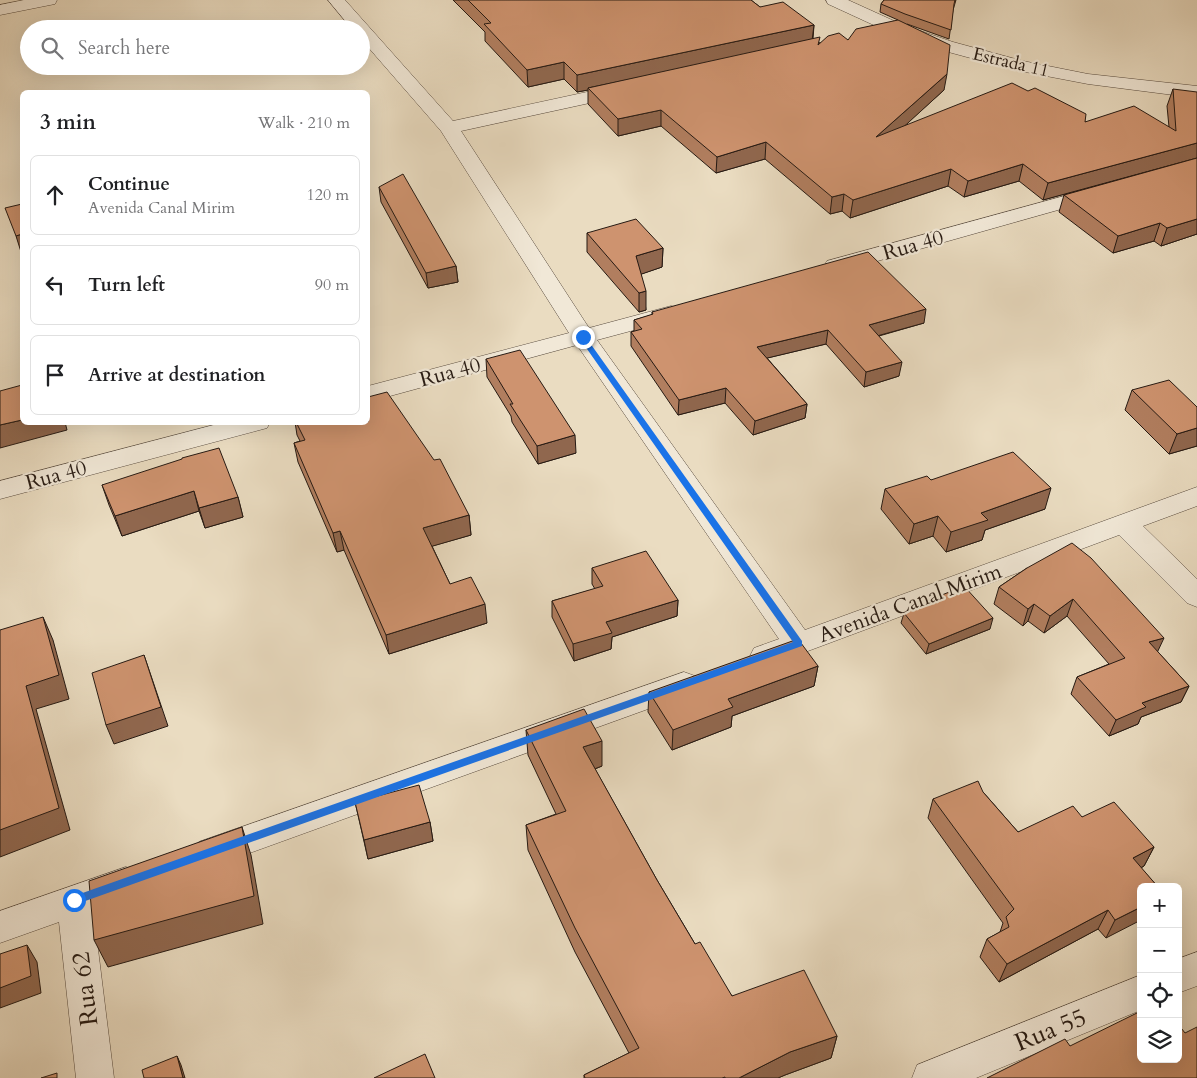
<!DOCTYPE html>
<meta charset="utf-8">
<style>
:root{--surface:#fff;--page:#f2f2f2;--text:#202124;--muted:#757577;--line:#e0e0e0}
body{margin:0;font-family:Cardo,serif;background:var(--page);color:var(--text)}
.controls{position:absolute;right:15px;bottom:15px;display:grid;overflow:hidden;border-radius:8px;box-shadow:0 5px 20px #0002}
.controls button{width:45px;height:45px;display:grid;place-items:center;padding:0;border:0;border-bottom:1px solid var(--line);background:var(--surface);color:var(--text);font:25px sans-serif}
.stop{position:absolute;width:15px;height:15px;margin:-11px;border:4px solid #1a73e8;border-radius:50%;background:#fff}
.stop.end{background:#1a73e8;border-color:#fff;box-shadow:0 1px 5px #0008}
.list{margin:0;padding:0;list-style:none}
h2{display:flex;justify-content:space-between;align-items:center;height:65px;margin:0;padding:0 20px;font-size:21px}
h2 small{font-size:16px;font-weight:400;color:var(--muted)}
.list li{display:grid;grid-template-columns:32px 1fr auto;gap:15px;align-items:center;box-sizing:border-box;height:80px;margin:0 10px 10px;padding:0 10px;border:1px solid var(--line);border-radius:8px}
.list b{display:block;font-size:19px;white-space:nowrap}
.list p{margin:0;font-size:16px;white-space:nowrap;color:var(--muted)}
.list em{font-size:16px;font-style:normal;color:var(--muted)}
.icon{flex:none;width:28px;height:28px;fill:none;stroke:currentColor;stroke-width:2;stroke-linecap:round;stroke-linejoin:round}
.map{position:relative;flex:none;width:1197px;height:1078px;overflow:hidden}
.search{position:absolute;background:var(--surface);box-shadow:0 5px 20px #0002;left:20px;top:20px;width:350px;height:55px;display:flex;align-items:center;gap:12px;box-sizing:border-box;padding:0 18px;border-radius:28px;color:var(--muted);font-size:19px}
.panel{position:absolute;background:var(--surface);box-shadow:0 5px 20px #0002;left:20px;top:90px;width:350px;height:335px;border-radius:8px}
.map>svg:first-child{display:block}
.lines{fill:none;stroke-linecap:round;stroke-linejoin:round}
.minor-casing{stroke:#574a3e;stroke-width:1}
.minor{fill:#f1e8d7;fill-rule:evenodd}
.wall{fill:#b17e5f;stroke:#261a13}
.shaded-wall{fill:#90674e;stroke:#261a13}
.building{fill:#ce936f;stroke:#261a13}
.route{fill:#1a73e8}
.labels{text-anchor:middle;stroke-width:4.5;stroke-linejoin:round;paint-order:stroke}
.far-street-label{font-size:18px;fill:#261a13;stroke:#f1e8d7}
.street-label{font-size:21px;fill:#261a13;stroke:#f1e8d7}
.near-street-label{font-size:25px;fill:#261a13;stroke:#f1e8d7}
</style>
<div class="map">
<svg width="1197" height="1078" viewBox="0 0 1197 1078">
<rect width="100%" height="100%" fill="#eadcc1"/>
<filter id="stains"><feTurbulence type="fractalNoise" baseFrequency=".004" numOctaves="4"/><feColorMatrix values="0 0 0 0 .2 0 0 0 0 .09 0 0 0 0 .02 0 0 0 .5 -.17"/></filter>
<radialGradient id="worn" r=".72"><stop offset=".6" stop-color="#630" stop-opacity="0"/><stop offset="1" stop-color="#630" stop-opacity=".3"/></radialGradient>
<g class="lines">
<defs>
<path id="minor" d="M24,0H57L55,4L0,15V5Z
M328,0H345L453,121L624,84L631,86L633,90L631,94L461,131L589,328L671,306L679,308L682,313L679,318L597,340L805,630L1197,487V506L1143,526L1197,579V607L1187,603L1119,535L765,667L754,664L750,656L754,648L779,639L577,345L368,402V386L569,333L441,131L361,39V29H352Z
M826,0H848L903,25L953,42L1023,61L1088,74L1197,86V98L1088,84L1015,70L941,50L891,33L828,4Z
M1097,187L1104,189L1107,193L1104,197L835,273L827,271L824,266L827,261Z
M225,422H270L267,428L0,499V481Z
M684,672L695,676L699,684L695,692L211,867L199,862L194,852L199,842Z
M126,867L138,871L143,882L138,893L93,909L114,1078H76L59,922L0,943V911Z
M1197,952V986L1178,993V959Z
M1141,975V1010L976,1078H912L917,1065Z"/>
</defs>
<use href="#minor" class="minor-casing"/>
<use href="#minor" class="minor"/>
</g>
<path class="wall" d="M453,0H751L760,7L814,25L813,39L820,43L848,40L898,20L880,12L881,4L884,0H956L953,10L949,39L907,24L944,90L904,126L1085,122L1169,127L1167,106L1173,89L1197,234L1161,246L1154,241L1113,253L1059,212L1064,195L1181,162L1043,200L1019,181L964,197L948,186L850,218L842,211L830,214L765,159L716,173L661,126L618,136L588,104V90L577,92L564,79L528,87L485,41V32Z
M379,187L456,266L458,282L428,288L381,202Z
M587,233L663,248L662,267L641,274L646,310L639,312L587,252Z
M652,312L924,323L879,336L899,376L864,387L826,344L767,358L807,404L805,418L753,435L725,403L678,415L631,346V332L634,331V320L652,315Z
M486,359L576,453L538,464L512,422L511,416L487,377Z
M1132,390L1197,407V446L1169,454L1125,410Z
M295,422H368L469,515L471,535L432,546L450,584L487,623L389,654L344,550L337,552L298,462L294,443L300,441L297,435Z
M931,480L1045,509L985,530L982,540L946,552L933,536L909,544L881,509L885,489Z
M102,485L238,497L243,517L205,528L199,511L122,536L109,505Z
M592,568L678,600L677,616L612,637L611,649L574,661L552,617V601L595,589L592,584Z
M1027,568L1157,651L1189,686L1181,702L1141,717L1138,724L1109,736L1071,694L1077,677L1109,664L1067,616L1044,633L1028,621L1023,626L994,604L999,587Z
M905,610L990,629L926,654L901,623Z
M818,666L814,686L732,716L731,727L672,750L648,712L649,692Z
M526,730L602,766L595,769L657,880L695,944L732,996L837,1036L831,1058L785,1075L778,1078H584V1075L629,1053L575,952L528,850L526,825L556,814L528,755Z
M983,792L1018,832L1082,817L1154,847L1144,866L1141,868L1158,887L1106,938L1098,929L999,982L980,957L987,939L1000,932L1003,923L928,818L933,799Z
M355,802L430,822L433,841L368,859Z"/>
<path class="shaded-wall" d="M814,25L812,41L588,88V90L577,92V75Z
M564,62V79L528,87L527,70Z
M947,74L944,90L874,154L876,137Z
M661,110V126L618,136V119Z
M766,142L765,159L716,173L717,157Z
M1197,143V158L1043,200L1048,183Z
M1023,164L1019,181L964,197L968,181Z
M951,169L948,186L850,218L853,200Z
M844,194L842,211L830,214L832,197Z
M1197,219V234L1161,246L1167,228Z
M1160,223L1154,241L1113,253L1118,236Z
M22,234V255L16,236Z
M663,248L662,267L636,276V256Z
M456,266L458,282L428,288L426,273Z
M646,291V310L639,312V293Z
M926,309L924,323L866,339L869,325Z
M828,330L826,344L755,361L757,347Z
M902,362L899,376L864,387L866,372Z
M726,388L725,403L678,415L679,400Z
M807,404L805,418L753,435L755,421Z
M22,420V422H65L67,430L0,448V425Z
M1197,428V446L1169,454L1177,434Z
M575,435L576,453L538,464L537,446Z
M1051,488L1045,509L985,530L982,540L946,552L951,532L981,513Z
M194,491L199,511L122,536L115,516Z
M238,497L243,517L205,528L199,508Z
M469,515L471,535L426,548L423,528Z
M938,516L933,536L909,544L914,524Z
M340,531L344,550L337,552L333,533Z
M1073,599L1067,616L1044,633L1050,616Z
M678,600L677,616L612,637L611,649L574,661L573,644L606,622Z
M485,604L487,623L389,654L386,635Z
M1034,604L1028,621L1023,626L1028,609Z
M43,617L53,640L69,699L36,709L70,830L0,857V830L26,686Z
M993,618L990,629L926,654L929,644Z
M1164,638L1156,655L1149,642Z
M144,655L168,726L114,744L106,725Z
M818,666L814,686L732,716L731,727L672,750L673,730L728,699Z
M1189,686L1181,702L1141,717L1138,724L1109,736L1116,720L1142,703Z
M602,741V766L584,773L583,747Z
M430,822L433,841L368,859L364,840Z
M242,827L251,855L263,924L108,967L94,940Z
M1154,847L1144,866L1123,877L1133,858Z
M1141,907V920L1106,938L1115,920Z
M1108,910L1098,929L999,982L1007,964Z
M27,945L37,962L41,993L0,1008V988Z
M837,1036L831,1058L785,1075L778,1078H739L790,1052Z
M177,1056L181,1065L185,1078H183Z"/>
<path class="building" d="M468,0H751L760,7L783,2L814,25L577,75L564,62L527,70L484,24L491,23Z
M884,0H955L954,4L951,30L905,14L881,4Z
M898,20L950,45L947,74L876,137L1012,83L1028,91L1035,88L1086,114L1085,122L1134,106L1176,131L1173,89L1197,92V143L1048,183L1023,164L968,181L951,169L853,200L844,194L832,197L766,142L717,157L661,110L618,119L588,88L820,37L818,45L828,36L839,33L848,40L856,29Z
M1197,158V219L1167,228L1160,223L1118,236L1064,195Z
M403,174L456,266L426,273L379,187Z
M22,204V234L16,236L5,208Z
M636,219L663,248L636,256L646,291L639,293L587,233Z
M868,252L926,309L869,325L902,362L866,372L828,330L757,347L807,404L755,421L726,388L679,400L631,332L642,329L634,320L653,314L652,312Z
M520,350L575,435L537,446L510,404H513L486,359Z
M1169,380L1197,407V428L1177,434L1132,390Z
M22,385V420L0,425V391Z
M387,392L434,460L440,459L469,515L423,528L450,584L471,577L485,604L386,635L340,531L333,533L294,443L305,440L296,422H368V397Z
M219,448L238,497L199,508L194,491L115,516L102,485L182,459V458Z
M1013,452L1051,488L981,513L988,520L951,532L938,516L914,524L885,489L927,476L931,480Z
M1072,543L1091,558L1164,638L1149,642L1189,686L1142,703L1146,707L1116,720L1077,677L1125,658L1073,599L1050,616L1034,604L1028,609L999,587L1027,568Z
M646,551L678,600L606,622L612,633L573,644L552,601L603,586L592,568Z
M964,586L993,618L929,644L904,613L906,612L905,610Z
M43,617L59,675L26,686L59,808L0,830V630Z
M798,639L818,666L728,699L733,707L673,730L649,692Z
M144,655L161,707L106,725L92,673Z
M584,709L602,741L583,747L657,880L695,944L700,942L732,996L804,970L837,1036L790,1052L739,1078H725V1077L722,1078H585L584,1075L639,1048L575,928L526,825L566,811L526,730Z
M978,781L983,792L1018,832L1073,806L1082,817L1114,802L1154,847L1133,858L1158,887H1141V907L1115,920L1108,910L1007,964L987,939L1009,927L1006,917L1014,909L933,799Z
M419,785L430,822L364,840L355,802Z
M242,827L254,896L94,940L89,881Z
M27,945L31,976L0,988V954Z
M1141,1011V1059H1178V1024L1185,1033L1197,1027V1078H987L1065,1039L1070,1046Z
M425,1054L435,1078H374Z
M177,1056L183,1078H144L142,1070Z
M57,1073V1078H41Z"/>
<path class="route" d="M580,336H585L802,641V646L74,905L70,903L69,900L74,896L793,642L580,339Z"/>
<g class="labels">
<g class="far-street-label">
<text transform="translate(1011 62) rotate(13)" y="6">Estrada 11</text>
</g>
<g class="street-label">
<text transform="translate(913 245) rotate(-16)" y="7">Rua 40</text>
<text transform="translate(450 372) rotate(-15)" y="7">Rua 40</text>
<text transform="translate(56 475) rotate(-15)" y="7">Rua 40</text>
<text transform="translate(910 603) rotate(-20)" y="7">Avenida Canal Mirim</text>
</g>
<g class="near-street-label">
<text transform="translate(84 989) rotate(-97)" y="9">Rua 62</text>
<text transform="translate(1050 1029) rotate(-22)" y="9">Rua 55</text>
</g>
</g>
<rect width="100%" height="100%" filter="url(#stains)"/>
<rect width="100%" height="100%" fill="url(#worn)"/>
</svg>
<div class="controls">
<button>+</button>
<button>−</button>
<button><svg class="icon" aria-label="locate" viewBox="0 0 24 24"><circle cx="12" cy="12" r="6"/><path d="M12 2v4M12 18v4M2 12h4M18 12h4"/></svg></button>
<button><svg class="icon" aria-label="layers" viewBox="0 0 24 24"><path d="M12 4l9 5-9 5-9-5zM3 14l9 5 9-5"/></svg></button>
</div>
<div class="stop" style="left:74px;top:900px"></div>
<div class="stop end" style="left:583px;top:337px"></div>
<div class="search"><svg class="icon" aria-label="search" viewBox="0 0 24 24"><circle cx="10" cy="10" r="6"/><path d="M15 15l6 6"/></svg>Search here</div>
<section class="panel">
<h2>3 min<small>Walk · 210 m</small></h2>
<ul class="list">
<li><svg class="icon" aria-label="ahead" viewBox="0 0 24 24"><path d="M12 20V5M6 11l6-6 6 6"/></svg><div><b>Continue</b><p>Avenida Canal Mirim</p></div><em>120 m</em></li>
<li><svg class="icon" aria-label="left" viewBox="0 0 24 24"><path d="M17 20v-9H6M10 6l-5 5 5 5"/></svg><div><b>Turn left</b></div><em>90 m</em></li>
<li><svg class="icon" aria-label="arrive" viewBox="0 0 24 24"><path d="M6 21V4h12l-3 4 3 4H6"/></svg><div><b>Arrive at destination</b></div></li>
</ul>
</section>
</div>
